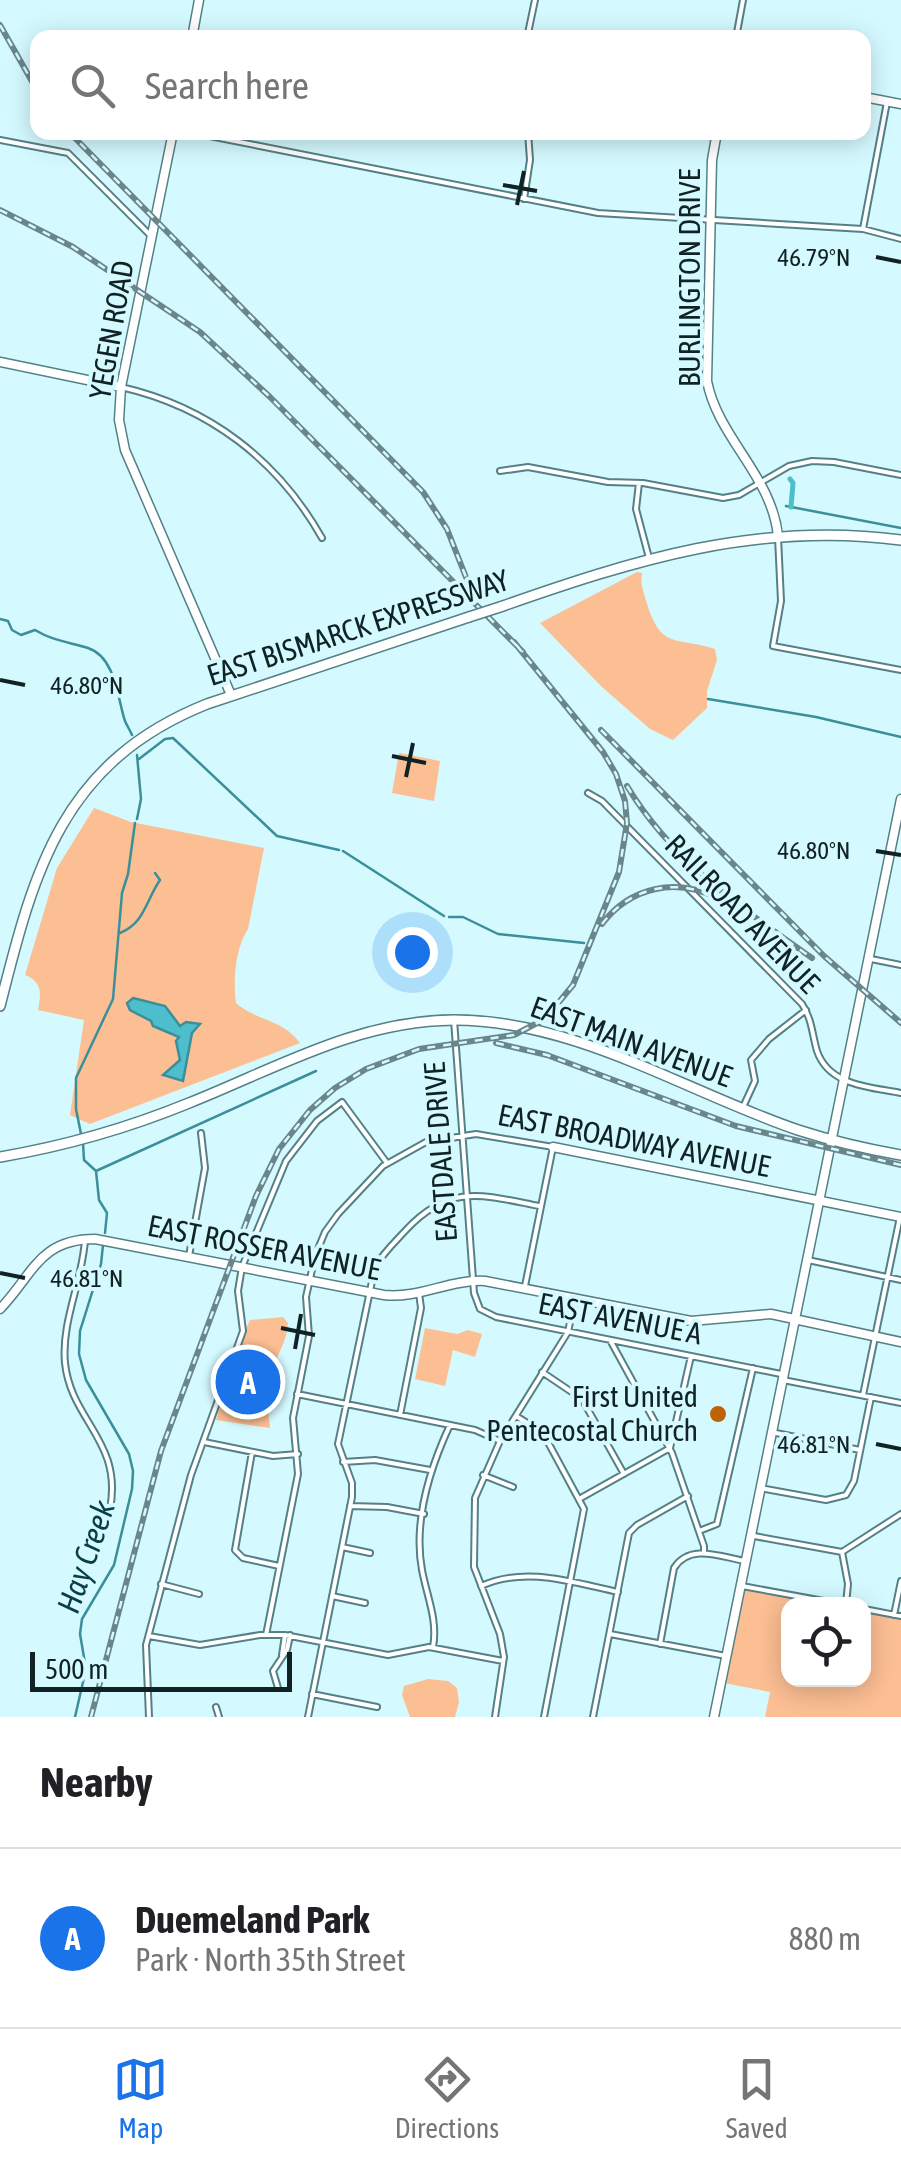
<!DOCTYPE html>
<meta charset="utf-8">
<style>
:root{--surface:#fff;--page:#f2f2f2;--text:#202124;--muted:#757577;--line:#e0e0e0;--accent:#1a73e8}
body{margin:0;font-family:"Asap Condensed",sans-serif;background:var(--page);color:var(--text)}
.controls{position:absolute;right:30px;bottom:30px;display:grid;overflow:hidden;border-radius:20px;box-shadow:0 5px 25px #0003}
.controls button{width:90px;height:90px;display:grid;place-items:center;padding:0;border:0;border-bottom:2px solid var(--line);background:var(--surface);color:var(--text);font:50px sans-serif}
.scale{position:absolute;left:30px;bottom:25px;width:262px;box-sizing:border-box;padding-left:10px;border:5px solid #102224;border-top:0;font-size:28px;line-height:35px;white-space:nowrap;color:#102224;-webkit-text-stroke:8px #d4faff;paint-order:stroke}
.you{position:absolute;left:412px;top:952px;width:35px;height:35px;margin:-25px;border:8px solid #fff;border-radius:50%;background:#1a73e8;box-shadow:0 0 0 15px #1a73e833}
.badge{display:grid;place-items:center;width:65px;height:65px;border-radius:50%;background:var(--accent);color:#fff;font-size:32px;font-weight:700}
.pin{position:absolute;translate:-50% -50%;border:5px solid #fff;box-shadow:0 2px 10px #0006}
.list{margin:0;padding:0;list-style:none}
h2{display:flex;justify-content:space-between;align-items:center;height:130px;margin:0;padding:0 40px;font-size:42px}
h2 small{font-size:32px;font-weight:400;color:var(--muted)}
.list li{display:grid;grid-template-columns:65px 1fr auto;gap:30px;align-items:center;box-sizing:border-box;height:180px;padding:0 40px;border-top:2px solid var(--line)}
.list b{display:block;font-size:38px;white-space:nowrap}
.list p{margin:0;font-size:32px;white-space:nowrap;color:var(--muted)}
.list em{font-size:32px;font-style:normal;color:var(--muted)}
.icon{flex:none;width:55px;height:55px;fill:none;stroke:currentColor;stroke-width:2;stroke-linecap:round;stroke-linejoin:round}
.map{position:relative;flex:none;width:901px;height:1717px;overflow:hidden}
.search{position:absolute;background:var(--surface);box-shadow:0 5px 25px #0003;left:30px;right:30px;top:30px;height:110px;display:flex;align-items:center;gap:25px;box-sizing:border-box;padding:0 35px;border-radius:20px;color:var(--muted);font-size:38px}
.sheet{height:310px;background:var(--surface)}
nav{display:flex;justify-content:space-around;align-items:center;box-sizing:border-box;height:140px;border-top:2px solid var(--line);background:var(--surface);font-size:28px;color:var(--muted)}
nav a{display:grid;justify-items:center;gap:5px}
nav .on{color:var(--accent)}
.map>svg:first-child{display:block}
.green{fill:#fcbe93}
.water{fill:#4dbecc;stroke:#3b8f9a;stroke-width:2.5}
.lines{fill:none;stroke-linecap:round;stroke-linejoin:round}
.stream{stroke:#3b8f9a;stroke-width:2.5}
.canal{stroke:#4dbecc;stroke-width:5}
.street-casing{stroke:#548086;stroke-width:8}
.secondary-casing{stroke:#548086;stroke-width:11}
.primary-casing{stroke:#548086;stroke-width:12}
.street{stroke:#fff;stroke-width:4}
.secondary{stroke:#fff;stroke-width:8}
.primary{stroke:#fff;stroke-width:9}
.rail-casing{stroke:#6b868a;stroke-width:6}
.rail{stroke:#d4faff;stroke-width:2.5;stroke-dasharray:8;stroke-linecap:butt}
.primary-bridge-casing{stroke:#548086;stroke-width:12;stroke-linecap:butt}
.primary-bridge{stroke:#fff;stroke-width:9}
.ticks{fill:none;stroke:#102224;stroke-width:4}
.poi-dot{fill:#bd6305;stroke:#d4faff;stroke-width:4}
.labels{text-anchor:middle;stroke-width:8;stroke-linejoin:round;paint-order:stroke}
.street-label{font-size:30px;fill:#102224;stroke:#d4faff}
.poi-label{font-size:30px;fill:#102224;stroke:#d4faff;text-anchor:end}
.water-label{font-size:32px;font-style:italic;fill:#083e44;stroke:#d4faff}
.ticks-label{font-size:25px;text-anchor:middle;fill:#102224;stroke:#d4faff;stroke-width:8;stroke-linejoin:round;paint-order:stroke}
</style>
<div class="map">
<svg width="901" height="1717" viewBox="0 0 901 1717">
<rect width="100%" height="100%" fill="#d4faff"/>
<path class="green" d="M637,572L642,573C640,585 644,592 647,604C662,650 674,636 715,649L717,660L707,691V708L673,740L650,729L602,687L540,623Z
M399,753L440,761L434,801L392,793Z
M94,808L131,822L264,848L248,929C235,949 233,980 236,1003C256,1021 283,1019 300,1043L90,1124L70,1115L84,1020L38,1010C41,994 43,982 25,975L57,868Z
M283,1317L288,1323C287,1342 278,1352 272,1370C265,1390 268,1408 270,1428L216,1420L239,1344L250,1320Z
M425,1328L457,1334L468,1330L482,1334L475,1357L453,1350L445,1386L415,1379Z
M743,1589L824,1604H788V1680H864V1612L901,1619V1717H765L770,1692L724,1683Z
M428,1679L448,1681L457,1688L459,1702L455,1717H410L402,1695L404,1686Z"/>
<path class="water" d="M133,998L165,1006L180,1026L186,1022L200,1024L192,1033L183,1081L163,1075L180,1060L176,1041L179,1037L153,1026L151,1021L130,1010L127,1003Z"/>
<g class="lines">
<path class="stream" d="M786,506L901,528
M0,619L8,621L12,630L21,635L35,630C53,641 69,642 88,648C116,657 118,701 125,721C127,726 130,730 132,735
M708,699L816,717L901,737
M139,759L165,739L173,738L277,836L339,850
M137,819L141,799L137,755
M343,851L444,916
M449,917H463L498,934L584,943
M120,933C145,923 146,900 160,880L155,873
M81,1134L76,1109V1078L113,999L122,893L128,874L135,823
M83,1143L84,1160L96,1171L99,1200L107,1213L105,1233
M96,1171L316,1071
M75,1717L86,1669L80,1634L82,1619L114,1565L132,1489L133,1471L129,1454L86,1380L79,1354L80,1331L101,1264L103,1245"/>
<path class="canal" d="M790,479L793,483L791,507"/>
<defs>
<path id="street" d="M528,33L552,38
M527,38L535,0
M736,38L743,0
M189,132L598,213L863,229L901,239
M0,140L68,153L150,235
M524,199L530,160L528,132
M863,229L887,102
M121,387C209,407 278,460 322,538
M500,471L528,467L608,482L643,483L723,498L739,495L789,466L812,461L834,462L901,475
M639,483L636,509L649,558
M778,537L781,601L773,646L901,670
M588,793L602,801L802,1004C812,1019 812,1034 817,1051C829,1086 870,1087 901,1093
M871,959L901,965
M454,1020L474,1293L480,1309L496,1317L781,1374
M743,1107L755,1081L751,1060L769,1039L806,1010
M85,1239C83,1280 61,1321 65,1363C71,1421 123,1441 110,1509
M189,1256L205,1168L201,1133
M808,1260L901,1280
M610,1340L672,1453L704,1546V1553
M542,1372L582,1399L624,1474
M783,1380L901,1403
M297,1394L475,1430L500,1441
M863,1395L900,1217
M400,1415L421,1308L419,1293
M516,1416L543,1433L584,1509L544,1717
M771,1432L860,1450
M204,1442L273,1456L298,1454
M670,1448L691,1356
M252,1452L235,1550L243,1558L279,1566
M343,1462L375,1460L430,1470
M483,1475L513,1487
M760,1488L826,1500L846,1495L854,1481L871,1397
M579,1499L670,1448
M350,1506L387,1507L424,1514
M699,1531L717,1524L753,1368
M754,1536L842,1552L901,1514
M342,1547L370,1553
M842,1552L848,1584L846,1604
M161,1584L199,1594
M481,1586C526,1566 571,1582 618,1592
M742,1586L840,1604
M332,1596L365,1603
M864,1609L901,1616
M894,1615L901,1581
M610,1634L726,1656
M266,1635L298,1474L293,1418L309,1336L306,1297L315,1256L325,1232L338,1214L383,1166L426,1142L476,1134L553,1147L525,1286
M149,1636L200,1645L260,1635H285L388,1655L429,1647L503,1661
M660,1644L674,1568C690,1543 721,1557 745,1561
M433,1647C438,1620 427,1597 422,1570C413,1521 430,1468 450,1425
M282,1655L285,1635
M278,1688L273,1671L287,1650L290,1635
M312,1694L377,1707
M216,1707L219,1717
M149,1717L146,1645L191,1475L243,1331L238,1291L242,1267L286,1161L317,1121L342,1102L387,1163
M308,1717L352,1497V1483L338,1444L375,1267C383,1253 395,1242 406,1230C450,1183 483,1195 539,1206
M495,1717L504,1657L500,1634L474,1567L475,1498L500,1441L568,1332L575,1298
M593,1717L629,1533L637,1525L688,1496"/>
<path id="secondary" d="M192,38L199,0
M864,97L901,104
M173,132L121,387L119,420L125,450L231,695
M717,132L712,160L707,381C718,438 772,476 778,536
M0,362L121,387
M553,1147L901,1217
M0,1309C33,1275 39,1239 95,1239L384,1295C419,1299 450,1279 485,1281L691,1321L771,1314L901,1342
M714,1717L901,799"/>
<path id="primary" d="M500,607C634,560 757,521 901,540
M0,1006C34,870 62,762 207,704L469,617
M0,1157C65,1146 128,1128 189,1103C277,1068 356,1021 454,1020C576,1020 686,1092 798,1130C832,1141 866,1149 901,1155"/>
</defs>
<use href="#street" class="street-casing"/>
<use href="#secondary" class="secondary-casing"/>
<use href="#primary" class="primary-casing"/>
<use href="#street" class="street"/>
<use href="#secondary" class="secondary"/>
<use href="#primary" class="primary"/>
<defs>
<path id="rail" d="M0,25L38,92
M69,132L423,492L447,529L473,595
M0,210L73,247L200,332L270,397L523,652
M601,730L824,956L901,1023
M627,786C672,861 741,908 812,958
M602,924C630,887 676,877 717,898
M496,1043L547,1055L736,1126L901,1165
M91,1717L161,1451L256,1196L279,1149L310,1110L335,1088L366,1069L419,1049L514,1035L545,1019L573,985L619,872L627,823L625,801L616,774L603,752L514,642"/>
</defs>
<use href="#rail" class="rail-casing"/>
<use href="#rail" class="rail"/>
<defs>
<path id="primary-bridge" d="M469,617L500,607"/>
</defs>
<use href="#primary-bridge" class="primary-bridge-casing"/>
<use href="#primary-bridge" class="primary-bridge"/>
</g>
<path class="ticks" d="M503,185L537,191M517,205L524,171M876,257L901,262M0,680L25,685M392,756L426,763M406,777L413,743M876,851L901,855M0,1273L25,1278M281,1328L315,1335M295,1349L301,1314M876,1444L901,1449"/>
<circle class="poi-dot" cx="718" cy="1414" r="10"/>
<g class="labels">
<g class="street-label">
<text transform="translate(690 278) rotate(-90)" y="10">BURLINGTON DRIVE</text>
<text transform="translate(112 330) rotate(-80)" y="10">YEGEN ROAD</text>
<text transform="translate(358 628) rotate(-18)" y="10">EAST BISMARCK EXPRESSWAY</text>
<text transform="translate(742 914) rotate(46)" y="10">RAILROAD AVENUE</text>
<text transform="translate(631 1042) rotate(20)" y="10">EAST MAIN AVENUE</text>
<text transform="translate(634 1141) rotate(11)" y="10">EAST BROADWAY AVENUE</text>
<text transform="translate(441 1152) rotate(-94)" y="10">EASTDALE DRIVE</text>
<text transform="translate(264 1248) rotate(11)" y="10">EAST ROSSER AVENUE</text>
<text transform="translate(620 1319) rotate(11)" y="10">EAST AVENUE A</text>
</g>
<g class="poi-label">
<text x="698" y="1407">First United<tspan x="698" dy="34">Pentecostal Church</tspan></text>
</g>
<g class="water-label">
<text transform="translate(86 1557) rotate(-71)" y="11">Hay Creek</text>
</g>
</g>
<g class="ticks-label">
<text x="814" y="266">46.79°N</text>
<text x="87" y="694">46.80°N</text>
<text x="814" y="859">46.80°N</text>
<text x="87" y="1287">46.81°N</text>
<text x="814" y="1453">46.81°N</text>
</g>
</svg>
<div class="controls">
<button><svg class="icon" aria-label="locate" viewBox="0 0 24 24"><circle cx="12" cy="12" r="6"/><path d="M12 2v4M12 18v4M2 12h4M18 12h4"/></svg></button>
</div>
<div class="scale">500 m</div>
<div class="you"></div>
<div class="pin badge" style="left:248px;top:1382px">A</div>
<div class="search"><svg class="icon" aria-label="search" viewBox="0 0 24 24"><circle cx="10" cy="10" r="6"/><path d="M15 15l6 6"/></svg>Search here</div>
</div>
<section class="sheet">
<h2>Nearby<small></small></h2>
<ul class="list">
<li><span class="badge">A</span><div><b>Duemeland Park</b><p>Park · North 35th Street</p></div><em>880 m</em></li>
</ul>
</section>
<nav>
<a class="on"><svg class="icon" aria-label="map" viewBox="0 0 24 24"><path d="M3 6l6-2 6 2 6-2v14l-6 2-6-2-6 2zM9 4v14M15 6v14"/></svg>Map</a>
<a><svg class="icon" aria-label="directions" viewBox="0 0 24 24"><path d="M12 3l9 9-9 9-9-9zM9 14v-3h6M13 9l2 2-2 2"/></svg>Directions</a>
<a><svg class="icon" aria-label="saved" viewBox="0 0 24 24"><path d="M7 4h10v16l-5-4-5 4z"/></svg>Saved</a>
</nav>
